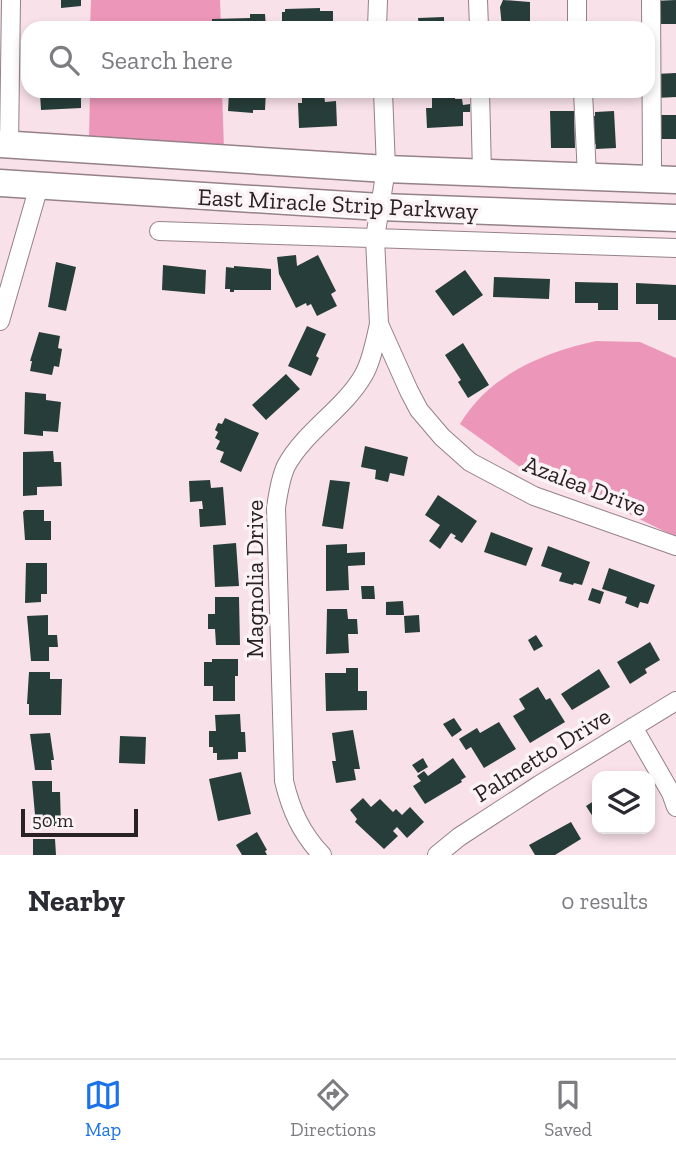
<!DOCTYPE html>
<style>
:root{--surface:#fff;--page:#f2f2f3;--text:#2b2b33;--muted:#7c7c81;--line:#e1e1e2;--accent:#1a73e8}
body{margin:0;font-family:"Zilla Slab",serif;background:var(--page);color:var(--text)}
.controls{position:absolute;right:21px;bottom:21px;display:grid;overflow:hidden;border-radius:14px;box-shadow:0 4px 10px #0003}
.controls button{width:63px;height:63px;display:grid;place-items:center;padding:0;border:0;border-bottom:2px solid var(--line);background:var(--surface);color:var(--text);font:35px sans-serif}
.scale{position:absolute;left:21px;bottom:18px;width:117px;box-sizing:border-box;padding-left:7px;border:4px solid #292124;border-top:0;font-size:19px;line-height:24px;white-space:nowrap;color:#292124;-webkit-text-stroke:5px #fcf3f6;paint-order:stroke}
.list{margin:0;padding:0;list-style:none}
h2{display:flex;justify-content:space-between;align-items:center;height:91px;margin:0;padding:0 28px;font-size:30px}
h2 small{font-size:23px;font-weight:400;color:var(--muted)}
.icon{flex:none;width:38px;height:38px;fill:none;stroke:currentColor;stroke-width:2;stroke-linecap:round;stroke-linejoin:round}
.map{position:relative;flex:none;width:676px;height:855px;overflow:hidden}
.search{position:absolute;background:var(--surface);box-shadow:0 4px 10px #0003;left:21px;right:21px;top:21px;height:77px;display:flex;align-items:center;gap:18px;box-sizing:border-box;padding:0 24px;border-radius:21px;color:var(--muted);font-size:26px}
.sheet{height:203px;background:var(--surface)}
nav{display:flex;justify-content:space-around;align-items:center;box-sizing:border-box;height:98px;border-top:2px solid var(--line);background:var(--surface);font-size:19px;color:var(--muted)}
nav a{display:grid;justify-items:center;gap:4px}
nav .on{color:var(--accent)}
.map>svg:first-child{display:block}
.forest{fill:#ec97b9}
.building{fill:#273d39}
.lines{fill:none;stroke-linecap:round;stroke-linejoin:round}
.minor-casing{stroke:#958188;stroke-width:20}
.highway-casing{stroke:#958188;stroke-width:29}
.minor{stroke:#fff;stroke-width:18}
.highway{stroke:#fff;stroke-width:26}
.labels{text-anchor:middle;stroke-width:7;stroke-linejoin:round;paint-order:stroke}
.street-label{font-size:24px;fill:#292124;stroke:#fcf3f6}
</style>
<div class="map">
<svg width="676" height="855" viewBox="0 0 676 855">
<rect width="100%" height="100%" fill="#f9e1e9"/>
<path class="forest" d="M91,0H220L221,28H90Z
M90,91H222L224,148L89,139Z
M596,341L640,342L676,358V537L615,507L520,467L460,424C489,375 542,353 596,341Z"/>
<path class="building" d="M61,0H81V6L61,8Z
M503,0L530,2V28H502L500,7Z
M676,0V24H654L653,1Z
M320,8V11H333V28H282V12H285V9Z
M250,14H265L266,28H212V19L250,18Z
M444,17V28H419L418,18Z
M89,23V28H42V24Z
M676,73V97L656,98L655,74Z
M51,91H94V93L81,94V108L41,110L40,94H52Z
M229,91H266L265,110H253V113L228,111Z
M432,91H455V99H462L463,105L470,104V112H463V126L427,128L426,108H432Z
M324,95L325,102L336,101L337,126L299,128L298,103H302V96Z
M550,111H574L575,148H551Z
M614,111L616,148L596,149V144L594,145L593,116H595V112Z
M656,115H676V139H656Z
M296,255L297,266L318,255L336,291L331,294L337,306L317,316L311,304L307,306L306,303L296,308L279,274L277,257Z
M56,262L76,267L66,311L48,307Z
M163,265L206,270L205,294L162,290Z
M234,266L271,269V290H234V292H230V289H225L226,267L234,268Z
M465,270L483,295L453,316L435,291Z
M494,277L550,279L549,299L493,297Z
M575,282L618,283V310H598V303H575Z
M636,283L676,285V320H658V304H636Z
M307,326L326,334L316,356L319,358L311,376L288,366Z
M39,332L60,336L58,348L62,349L59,367L54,366L52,375L30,371L32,361H30Z
M463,343L489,385L468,398L458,382L461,380L445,355Z
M286,374L300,389L266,420L252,405Z
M25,392L46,394V400L61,402L58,432L43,431V436L24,434Z
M225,418L259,433L241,472L220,462L224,452L216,449L220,441L215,438L218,432L215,430L218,423L222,424Z
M365,446L408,457L404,476L390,473L388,482L375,479L376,470L361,467Z
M53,451L54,462H61L62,486L37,487V495L23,496V452Z
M210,480L211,488L223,487L226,525L200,527L199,509H203L202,501L190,502L189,481Z
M330,480L350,482L343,529L322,526Z
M438,495L477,521L462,543L454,538L456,536L451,533L440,549L429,541L440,525L425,515Z
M25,510H44V521H51V540H25L23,512Z
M491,532L533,548L526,566L484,552Z
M236,543L239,586L215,587L213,545Z
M347,544V553L365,552V565L348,566L349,590L326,591V545Z
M548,546L590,562L582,585L574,583L573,585L559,581L562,573L541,566Z
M26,563H47V594H41V602L25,603Z
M609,568L655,585L648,604L640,602L638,608L625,603L627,597L602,589Z
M361,586H374L375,599H362Z
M592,588L604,592L600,604L588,600Z
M215,597H239L240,645H216L215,629H208V614H215Z
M403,601L404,615H386V602Z
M327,609H347L348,619H357L358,634H348L349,653L326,654Z
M48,615V635H57L58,647H49V661H31L27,616Z
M419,615L420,632L405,633L404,616Z
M536,635L543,646L534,651L528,640Z
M650,642L660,660L645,669L647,673L630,684L617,662Z
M212,659H238V676H235V701H213V686H204V662H212Z
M346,668H358V691H367V710L326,711L325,673H346Z
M599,669L610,687L572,710L561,694Z
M29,672H50V679H62L61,715H29V704H27Z
M538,687L546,700L550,698L565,722L530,743L513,716L525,709L519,699Z
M240,714L241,732H245L246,752H238V759L217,760V753H213V747H209V731H216L215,715Z
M454,718L462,730L452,737L443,724Z
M499,722L516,749L484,768L471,747L466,750L459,739L477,728L480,733Z
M353,730L360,769H354L356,780L336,783L332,761H336L332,733Z
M50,733L54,760H51L52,770H35L30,734Z
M120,736L146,737L145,764L119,763Z
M423,758L428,767L418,773L412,765Z
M453,758L466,777L461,780L462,782L425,804L413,786L421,781L417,776L424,771L428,776Z
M241,772L251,814L218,821L209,779Z
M32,781H52V792H60L61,826H36Z
M363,798L371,807L380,799L393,812L396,809L402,815L410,807L424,822L407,838L397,827L393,831L398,836L384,849L355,822L357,819L350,810Z
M597,799V823L586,806Z
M571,822L581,839L555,855H535L529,845Z
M257,832L267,850L265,851L267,855H242L236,845Z
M33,839H55L56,855H33Z"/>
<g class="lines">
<defs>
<path id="minor" d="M478,0L479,28
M377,28L378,0
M577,28V0
M383,91L386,169L375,238L379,324L409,391L419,410L442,437L470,462L534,496L676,546
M480,91L482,173
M583,91L587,177
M9,145L11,0
M649,179L652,165L651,0
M159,231L676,248
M0,321L39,186
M633,727L671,793L676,807
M322,855C301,833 291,810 284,781L276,508C278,494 280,479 286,466C305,431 343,410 363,376C372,361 375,341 379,324
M437,855L459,837L539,785L676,701"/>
<path id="highway" d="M0,144L386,169L676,180
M0,183L380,207L676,218"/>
</defs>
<use href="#minor" class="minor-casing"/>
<use href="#highway" class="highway-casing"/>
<use href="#minor" class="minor"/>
<use href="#highway" class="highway"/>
</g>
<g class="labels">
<g class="street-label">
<text transform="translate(338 204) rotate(3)" y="8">East Miracle Strip Parkway</text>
<text transform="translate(585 486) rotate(21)" y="8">Azalea Drive</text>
<text transform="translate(255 579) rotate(-90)" y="8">Magnolia Drive</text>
<text transform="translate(542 755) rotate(-32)" y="8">Palmetto Drive</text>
</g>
</g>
</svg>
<div class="controls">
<button><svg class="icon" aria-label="layers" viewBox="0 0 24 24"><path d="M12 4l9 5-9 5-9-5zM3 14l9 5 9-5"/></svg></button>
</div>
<div class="scale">50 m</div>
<div class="search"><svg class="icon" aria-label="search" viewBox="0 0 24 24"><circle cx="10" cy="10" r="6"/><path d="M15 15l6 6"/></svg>Search here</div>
</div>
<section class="sheet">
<h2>Nearby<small>0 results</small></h2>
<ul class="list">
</ul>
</section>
<nav>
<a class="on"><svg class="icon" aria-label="map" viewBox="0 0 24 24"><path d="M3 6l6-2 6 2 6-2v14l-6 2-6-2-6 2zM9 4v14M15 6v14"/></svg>Map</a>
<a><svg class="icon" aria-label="directions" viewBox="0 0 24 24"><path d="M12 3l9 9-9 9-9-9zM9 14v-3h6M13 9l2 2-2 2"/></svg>Directions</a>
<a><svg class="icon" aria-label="saved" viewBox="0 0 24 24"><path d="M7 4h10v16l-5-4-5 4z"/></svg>Saved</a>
</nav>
